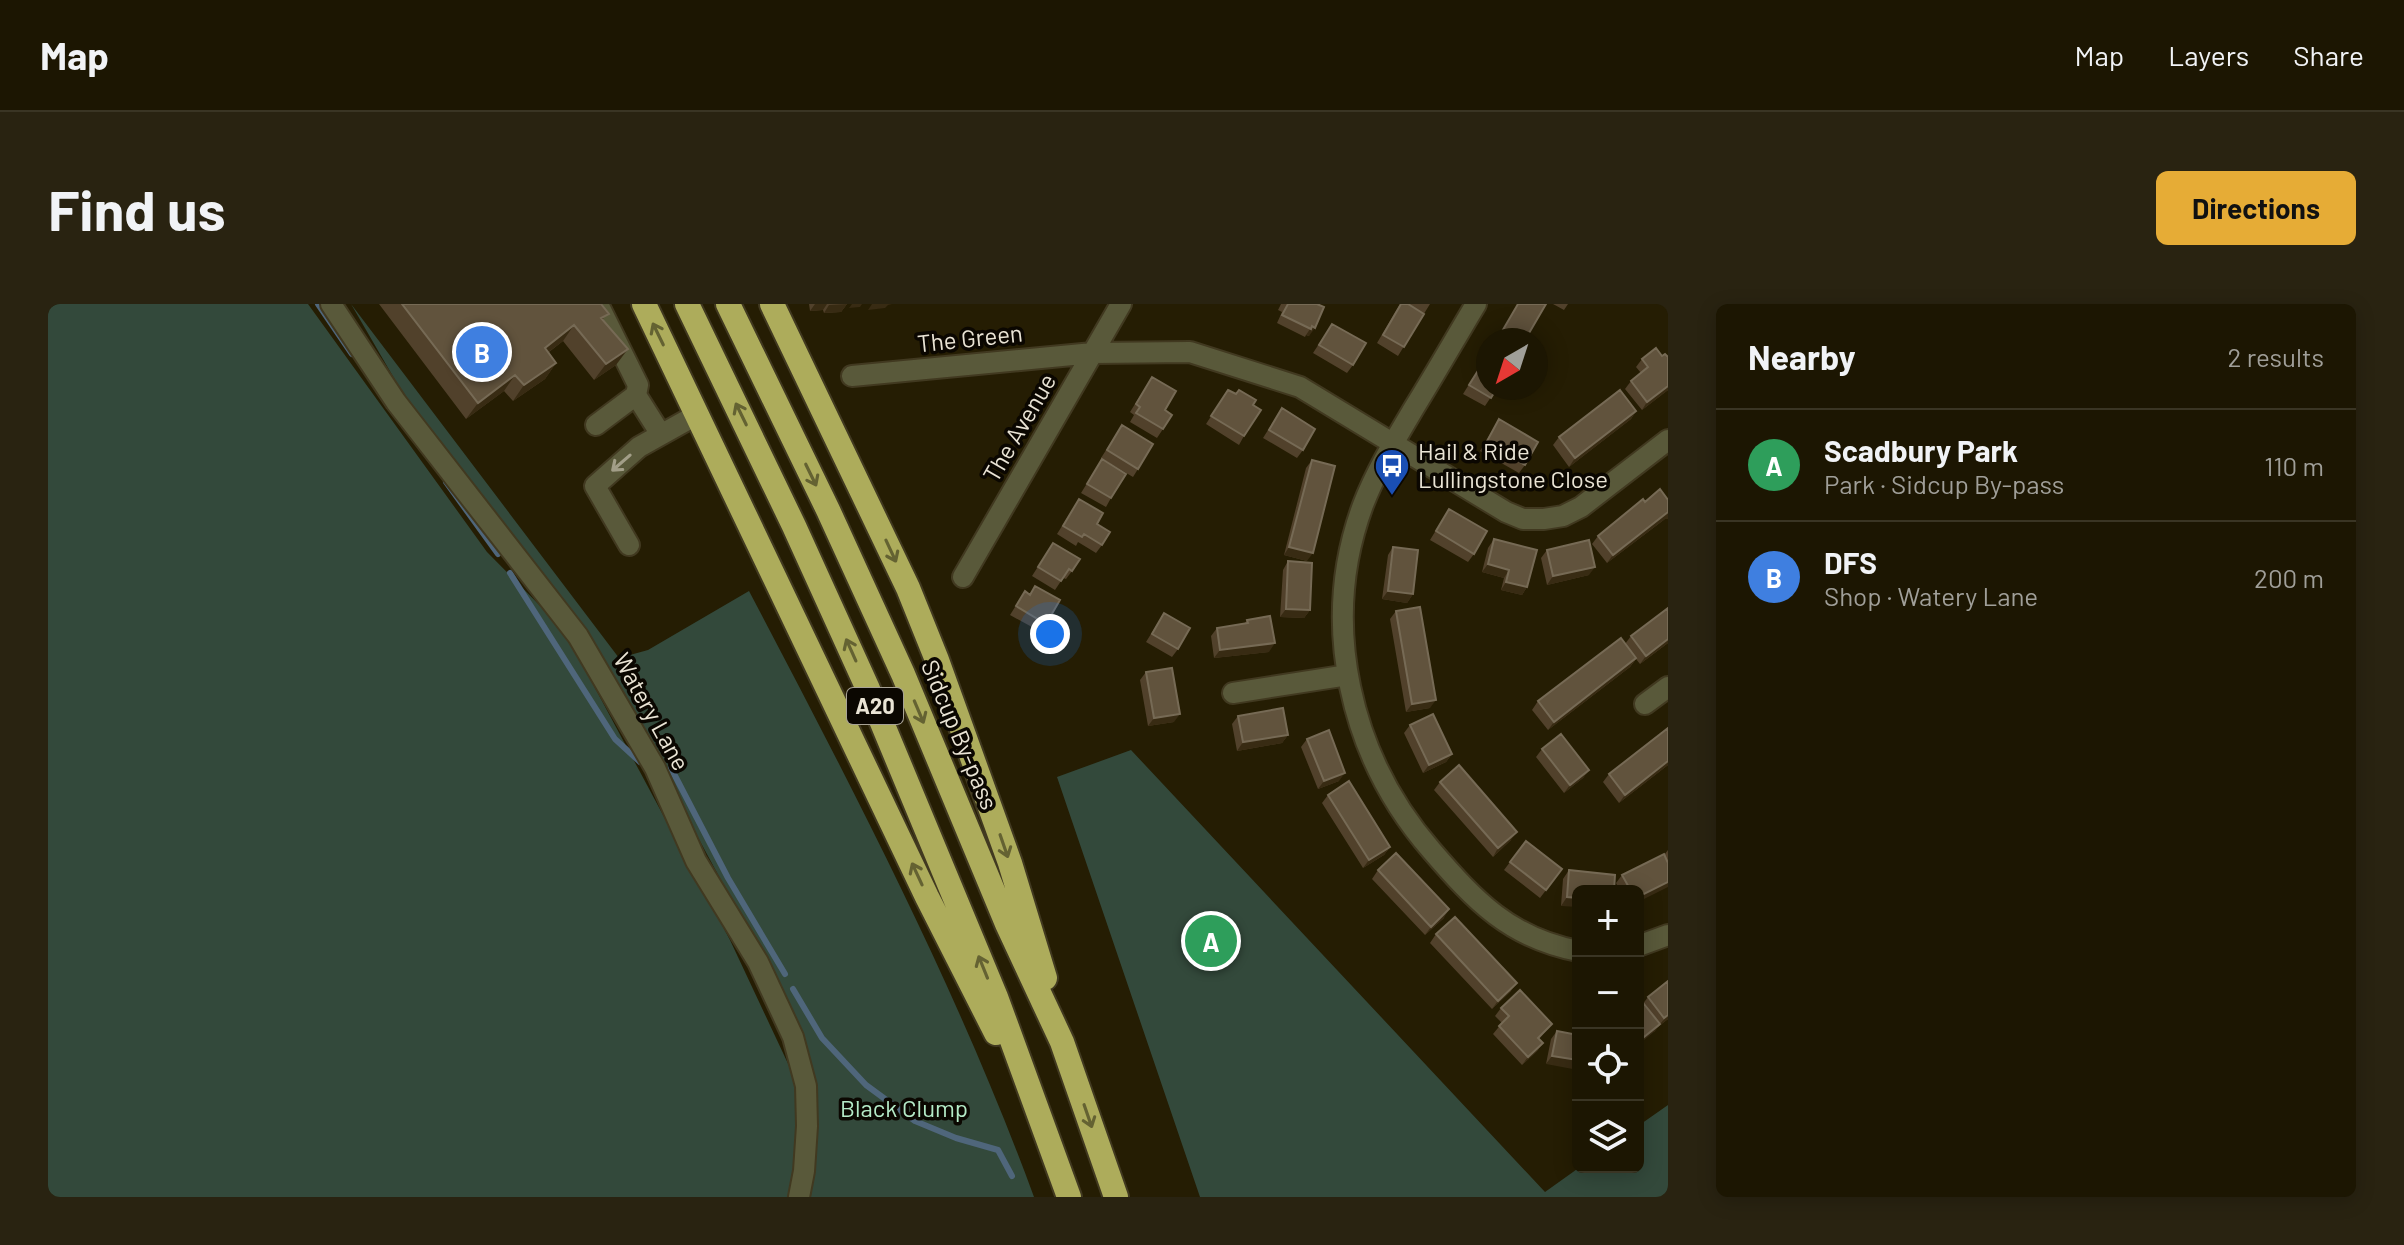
<!DOCTYPE html>
<meta charset="utf-8">
<style>
:root{--surface:#1c1602;--page:#292311;--text:#f1f3f6;--muted:#a09f99;--line:#3a3524;--accent:#e6ac36}
body{margin:0;font-family:Barlow,sans-serif;background:var(--page);color:var(--text)}
.controls{position:absolute;right:24px;bottom:24px;display:grid;overflow:hidden;border-radius:12px;box-shadow:0 4px 20px #0003}
.controls button{width:72px;height:72px;display:grid;place-items:center;padding:0;border:0;border-bottom:2px solid var(--line);background:var(--surface);color:var(--text);font:40px sans-serif}
.compass{position:absolute;left:1428px;top:24px;width:72px;height:72px;border-radius:50%;background:var(--surface);box-shadow:0 4px 20px #0003;rotate:219deg}
.you{position:absolute;left:1002px;top:330px;width:28px;height:28px;margin:-20px;border:6px solid #fff;border-radius:50%;background:#1a73e8;box-shadow:0 0 0 12px #1a73e833}
.badge{display:grid;place-items:center;width:52px;height:52px;border-radius:50%;background:var(--accent);color:#fff;font-size:26px;font-weight:700}
.pin{position:absolute;translate:-50% -50%;border:4px solid #fff;box-shadow:0 2px 8px #0006}
.list{margin:0;padding:0;list-style:none}
h2{display:flex;justify-content:space-between;align-items:center;height:104px;margin:0;padding:0 32px;font-size:34px}
h2 small{font-size:26px;font-weight:400;color:var(--muted)}
.list li{display:grid;grid-template-columns:52px 1fr auto;gap:24px;align-items:center;box-sizing:border-box;height:112px;padding:0 32px;border-top:2px solid var(--line)}
.list b{display:block;font-size:30px;white-space:nowrap}
.list p{margin:0;font-size:26px;white-space:nowrap;color:var(--muted)}
.list em{font-size:26px;font-style:normal;color:var(--muted)}
.icon{flex:none;width:44px;height:44px;fill:none;stroke:currentColor;stroke-width:2;stroke-linecap:round;stroke-linejoin:round}
.map{position:relative;flex:none;width:1620px;height:893px;overflow:hidden;border-radius:12px}
header{display:flex;align-items:center;gap:48px;box-sizing:border-box;height:112px;padding:0 40px;background:var(--surface);border-bottom:2px solid var(--line)}
header strong{font-size:38px}
nav{display:flex;gap:44px;margin-inline-start:auto;font-size:28px}
.intro{display:flex;align-items:center;justify-content:space-between;box-sizing:border-box;height:192px;padding:0 48px}
h1{margin:0;font-size:56px}
.button{padding:20px 36px;border-radius:12px;background:var(--accent);color:#111;font-size:28px;font-weight:700}
main{display:flex;gap:48px;padding:0 48px}
aside{flex:1;background:var(--surface);border-radius:12px;box-shadow:0 4px 20px #0003}
.map>svg:first-child{display:block}
.green{fill:#33493b}
.lines{fill:none;stroke-linecap:round;stroke-linejoin:round}
.stream{stroke:#4f667b;stroke-width:6}
.minor-casing{stroke:#413920;stroke-width:24}
.highway-casing{stroke:#413920;stroke-width:28}
.minor{stroke:#59593a;stroke-width:20}
.highway{stroke:#adac5b;stroke-width:24}
.wall{fill:#51412b}
.shaded-wall{fill:#382b13}
.building{fill:#61533d;stroke:#766a55;stroke-width:2}
.oneway{stroke:#646232}
.oneway2{stroke:#a29e88}
.labels{text-anchor:middle;stroke-width:7;stroke-linejoin:round;paint-order:stroke}
.shield{fill:#0b0701;stroke:#a7a295;stroke-width:2}
.shield-label{font-size:22px;font-weight:bold;fill:#eae4d5}
.street-label{font-size:24px;fill:#eae4d5;stroke:#0b0701}
.poi-label{font-size:24px;fill:#eae4d5;stroke:#0b0701;text-anchor:start}
.park-label{font-size:24px;fill:#b4eac7;stroke:#0b0701}
</style>
<header>
<strong>Map</strong>
<nav><a>Map</a><a>Layers</a><a>Share</a></nav>
</header>
<div class="intro"><h1>Find us</h1><a class="button">Directions</a></div>
<main>
<div class="map">
<svg width="1620" height="893" viewBox="0 0 1620 893">
<rect width="100%" height="100%" fill="#251d03"/>
<path class="green" d="M8,0H260L439,248L516,326L682,636L751,783L752,823L744,893H0V5Z
M303,0L571,354L600,346L701,287C805,485 909,683 986,893H760L769,820L715,654L538,326L354,88Z
M1083,446L1497,888L1532,863H1590V822L1620,801V893H1152L1009,473Z"/>
<g class="lines">
<path class="stream" d="M270,0L304,50
M398,178L450,250
M462,269L567,435L592,458
M623,464L680,574L737,670
M745,685L774,734L818,781L867,817L908,834L950,846L964,872"/>
<defs>
<path id="minor" d="M283,0L348,98L530,332L607,464L648,557L710,658L745,733L758,782L759,822L756,867L751,893
M1428,0C1407,35 1387,70 1366,104C1347,136 1328,167 1315,201C1271,320 1302,453 1384,547C1427,597 1462,634 1530,647
M804,72L1045,49L1142,48L1252,83L1458,208L1475,215H1496L1515,212L1533,203L1620,136
M588,91L612,129
M548,121L588,91L590,81L550,0
M581,241L547,182L591,143L650,110
M915,273L1073,0
M1185,389L1300,371
M1597,400L1620,383
M1590,642L1620,631"/>
<path id="highway" d="M596,0L879,593L948,729
M639,0L746,222L820,385L948,693L1021,893
M680,0L780,206L855,370L959,620L1014,738L1068,893
M724,0L860,284L889,356L962,559L997,674"/>
</defs>
<use href="#minor" class="minor-casing"/>
<use href="#highway" class="highway-casing"/>
<use href="#minor" class="minor"/>
<use href="#highway" class="highway"/>
</g>
<path class="wall" d="M331,0H553L556,18L568,61L546,76L515,37L501,48L508,59L497,75L465,97L456,87L418,115Z
M761,0H799L793,8L776,9L775,6L762,7Z
M1233,0H1269L1261,32L1258,31L1257,33L1229,19L1234,8L1230,6Z
M1352,0H1382L1350,52L1329,39Z
M1505,0H1520L1516,6Z
M1284,20L1305,61L1299,69L1265,49Z
M1440,50L1449,84L1437,102L1415,90Z
M1594,55L1620,86L1594,106L1577,85L1583,77L1593,69L1588,63Z
M1104,73L1117,106L1115,125L1109,134L1082,118L1086,111L1082,108Z
M1180,86L1205,101L1196,132L1191,141L1158,120Z
M1234,104L1255,146L1249,154L1215,134Z
M1588,107L1583,115L1521,163L1505,141L1511,133Z
M1451,115L1477,161L1471,169L1432,147Z
M1074,121L1090,165L1085,173L1053,154Z
M1054,155L1063,194L1058,203L1033,189Z
M1264,156L1259,257L1236,251L1258,164Z
M1031,195L1049,220L1054,241L1048,249L1030,238L1028,242L1009,230Z
M1401,205L1426,250L1420,258L1382,236Z
M1617,215L1559,259L1544,240L1550,232Z
M1446,235L1479,283L1474,291L1453,286L1456,274L1434,268L1440,244Z
M1005,239L1024,267L1018,275L1015,274L1007,286L984,272Z
M1345,243L1365,290L1359,299L1334,295L1340,251Z
M1499,246L1541,271L1499,281L1493,254Z
M1240,257L1262,306L1256,314L1232,313L1235,266Z
M987,282L998,320L993,328L962,311L977,287L982,290Z
M1348,307L1382,404L1358,408L1342,315Z
M1116,309L1130,345L1124,353L1098,338Z
M1199,316L1221,348L1166,354L1163,332L1169,324L1197,319Z
M1583,332L1620,339L1592,360L1588,355L1582,363L1500,426L1484,406L1490,397L1577,340Z
M1098,368L1126,418L1100,422L1092,376Z
M1190,412L1240,431L1234,439L1189,447L1184,420Z
M1362,421L1404,450L1398,458L1375,469L1356,429Z
M1620,424V461L1571,499L1555,478L1561,470Z
M1259,435L1291,477L1270,485L1253,443Z
M1494,445L1541,466L1535,474L1516,489L1488,453Z
M1392,478L1463,536L1445,553L1386,486Z
M1280,491L1342,543L1336,551L1315,564L1274,499Z
M1478,537L1514,565L1492,594L1456,566Z
M1620,546V558L1590,587H1572L1568,579L1574,571L1616,551Z
M1330,566L1396,614L1377,631L1324,575Z
M1521,566L1566,587L1513,602L1515,575Z
M1388,630L1463,687L1444,705L1382,639Z
M1620,677V715L1611,722L1606,728L1594,701L1600,693Z
M1453,704L1504,720L1491,735L1495,739L1489,747L1474,761L1445,730L1454,719L1447,712Z
M1509,727L1530,731L1498,760L1503,735Z"/>
<path class="shaded-wall" d="M767,0H779L775,6L762,7Z
M799,0L793,8L776,9L781,1Z
M804,0H814L812,3L801,4Z
M824,0H844L840,1L837,4L820,6Z
M526,21L515,37L486,59L497,44Z
M1264,22L1267,24L1261,32L1258,31Z
M580,45L568,61L546,76L558,60Z
M508,59L497,75L465,97L476,81Z
M467,71L456,87L418,115L430,99Z
M1620,82V86L1594,106L1599,98Z
M1588,107L1583,115L1521,163L1527,154Z
M1620,208V215H1617L1559,259L1565,251Z
M1241,243L1265,249L1259,257L1236,251Z
M1440,260L1461,266L1456,274L1434,268Z
M1547,263L1541,271L1499,281L1505,272Z
M1458,278L1479,283L1474,291L1453,286Z
M1340,287L1365,290L1359,299L1334,295Z
M1238,305L1262,306L1256,314L1232,313Z
M1620,335V339L1592,360L1598,352Z
M1227,339L1221,348L1166,354L1172,346Z
M1588,354L1582,363L1500,426L1506,418Z
M1388,396L1382,404L1358,408L1364,400Z
M1132,410L1126,418L1100,422L1106,414Z
M1240,431L1234,439L1189,447L1195,438Z
M1404,450L1398,458L1375,469L1381,461Z
M1620,457V461L1571,499L1577,491Z
M1541,466L1535,474L1516,489L1522,481Z
M1297,469L1291,477L1270,485L1276,477Z
M1469,528L1463,536L1445,553L1450,544Z
M1342,543L1336,551L1315,564L1321,556Z
M1620,578V583L1590,598V593Z
M1519,593L1530,594V603L1513,602Z
M1401,605L1396,614L1377,631L1383,623Z
M1469,679L1463,687L1444,705L1450,697Z
M1620,711V715L1611,722L1606,728L1590,741V738L1612,720Z
M1495,739L1489,747L1474,761L1480,753Z
M1504,752L1530,756V766L1498,760Z"/>
<path class="building" d="M354,0H553L561,10L553,14L580,45L558,60L526,21L497,44L508,59L476,81L467,71L430,99Z
M1240,0H1269L1276,3L1267,24L1264,22L1263,25L1234,11Z
M1353,0H1360L1376,10L1356,43L1335,31Z
M1470,0H1498L1477,36H1449Z
M1284,20L1318,39L1305,61L1271,41Z
M1608,44L1614,52L1617,50L1620,53V82L1599,98L1583,77L1600,63L1594,55Z
M1440,51V84H1449L1443,94L1421,81Z
M1104,73L1128,87L1117,106L1124,111L1115,125L1088,109L1092,103L1088,100Z
M1180,86L1188,90L1191,86L1208,96L1205,101L1213,106L1196,132L1163,112Z
M1572,86L1588,107L1527,154L1511,133Z
M1234,104L1267,125L1255,146L1221,126Z
M1451,115L1490,138L1477,161L1438,139Z
M1074,121L1105,140L1090,165L1059,146Z
M1054,155L1078,170L1063,194L1039,180Z
M1264,156L1287,162L1265,249L1241,243Z
M1612,185L1620,196V208L1565,251L1550,232L1595,195L1597,198Z
M1031,195L1055,209L1049,220L1062,228L1054,241L1036,230L1034,233L1015,222Z
M1401,205L1439,227L1426,250L1388,227Z
M1446,235L1489,246L1479,283L1458,278L1461,266L1440,260Z
M1541,236L1547,263L1505,272L1499,246Z
M1005,239L1032,255L1024,267L1021,265L1013,277L990,263Z
M1345,243L1370,246L1365,290L1340,287Z
M1240,257L1264,259L1262,306L1238,305Z
M987,282L1012,296L998,320L968,302L977,287L982,291Z
M1372,303L1388,396L1364,400L1348,307Z
M1620,304V335L1598,352L1583,332Z
M1116,309L1142,324L1130,345L1104,330Z
M1222,312L1227,339L1172,346L1169,324L1200,319L1199,316Z
M1573,334L1588,354L1506,418L1490,397Z
M1124,364L1132,410L1106,414L1098,368Z
M1235,404L1240,431L1195,438L1190,412Z
M1385,410L1404,450L1381,461L1362,421Z
M1620,424V457L1577,491L1561,470Z
M1281,426L1297,469L1276,477L1259,435Z
M1513,430L1541,466L1522,481L1494,445Z
M1411,461L1469,528L1450,544L1392,478Z
M1301,477L1342,543L1321,556L1280,491Z
M1478,537L1514,565L1498,586L1462,558Z
M1348,549L1401,605L1383,623L1330,566Z
M1616,550L1620,559V578L1590,593V587H1583L1574,571Z
M1521,566L1567,571L1566,587H1530V594L1519,593Z
M1407,613L1469,679L1450,697L1388,630Z
M1620,677V711L1616,714L1600,693Z
M1472,686L1504,720L1490,734L1495,739L1480,753L1451,722L1461,712L1453,704Z
M1596,700L1612,720L1590,738V704Z
M1509,727L1530,731V756L1504,752Z"/>
<defs><path id="oneway-shaft" d="M-6 0H5M1.5-3L5.5 0L1.5 3" fill="none" stroke-width="1.6" stroke-linecap="round" stroke-linejoin="round" transform="scale(2)"/></defs>
<g class="oneway">
<use href="#oneway-shaft" transform="translate(610 30) rotate(-116)"/>
<use href="#oneway-shaft" transform="translate(693 110) rotate(-116)"/>
<use href="#oneway-shaft" transform="translate(763 171) rotate(64)"/>
<use href="#oneway-shaft" transform="translate(843 247) rotate(65)"/>
<use href="#oneway-shaft" transform="translate(803 346) rotate(-114)"/>
<use href="#oneway-shaft" transform="translate(871 408) rotate(67)"/>
<use href="#oneway-shaft" transform="translate(956 542) rotate(71)"/>
<use href="#oneway-shaft" transform="translate(869 570) rotate(-115)"/>
<use href="#oneway-shaft" transform="translate(935 663) rotate(-112)"/>
<use href="#oneway-shaft" transform="translate(1040 812) rotate(71)"/>
</g>
<use class="oneway2" href="#oneway-shaft" transform="translate(573 159) rotate(139)"/>
<defs>
<symbol id="bus-pin" viewBox="-11 -11 22 30"><path d="M0 17L-7.5 6A9.5 9.5 0 1 1 7.5 6Z" fill="#1a4fb4" stroke="#0b0701"/><path d="M-5-6H5V4H4V6H2V4H-2V6H-4V4H-5ZM-3.5-4V0h7V-4ZM-3.5 1.2v1.5H-2V1.2ZM2 1.2v1.5H3.5V1.2Z" fill="#fff"/></symbol>
</defs>
<g fill-rule="evenodd">
<use href="#bus-pin" x="1324" y="142" width="40" height="54"/>
</g>
<g class="labels">
<rect class="shield" x="799" y="384" width="56" height="36" rx="6"/>
<g class="shield-label">
<text x="827" y="410">A20</text>
</g>
<g class="street-label">
<text transform="translate(922 35) rotate(-6)" y="8">The Green</text>
<text transform="translate(972 124) rotate(-60)" y="8">The Avenue</text>
<text transform="translate(603 408) rotate(61)" y="8">Watery Lane</text>
<text transform="translate(911 431) rotate(67)" y="8">Sidcup By-pass</text>
</g>
<g class="poi-label">
<text x="1370" y="156">Hail &amp; Ride<tspan x="1370" dy="28">Lullingstone Close</tspan></text>
</g>
<g class="park-label">
<text x="856" y="813">Black Clump</text>
</g>
</g>
</svg>
<div class="controls">
<button>+</button>
<button>−</button>
<button><svg class="icon" aria-label="locate" viewBox="0 0 24 24"><circle cx="12" cy="12" r="6"/><path d="M12 2v4M12 18v4M2 12h4M18 12h4"/></svg></button>
<button><svg class="icon" aria-label="layers" viewBox="0 0 24 24"><path d="M12 4l9 5-9 5-9-5zM3 14l9 5 9-5"/></svg></button>
</div>
<svg class="compass" viewBox="-18 -18 36 36"><path d="M0-13l5 13h-10z" fill="#e53935"/><path d="M0 13l5-13h-10z" fill="#a09f99"/></svg>
<div class="you"></div>
<div class="pin badge" style="left:1163px;top:637px;background:#2e9e5b">A</div>
<div class="pin badge" style="left:434px;top:48px;background:#3f7fe0">B</div>
</div>
<aside>
<h2>Nearby<small>2 results</small></h2>
<ul class="list">
<li><span class="badge" style="background:#2e9e5b">A</span><div><b>Scadbury Park</b><p>Park · Sidcup By-pass</p></div><em>110 m</em></li>
<li><span class="badge" style="background:#3f7fe0">B</span><div><b>DFS</b><p>Shop · Watery Lane</p></div><em>200 m</em></li>
</ul>
</aside>
</main>
